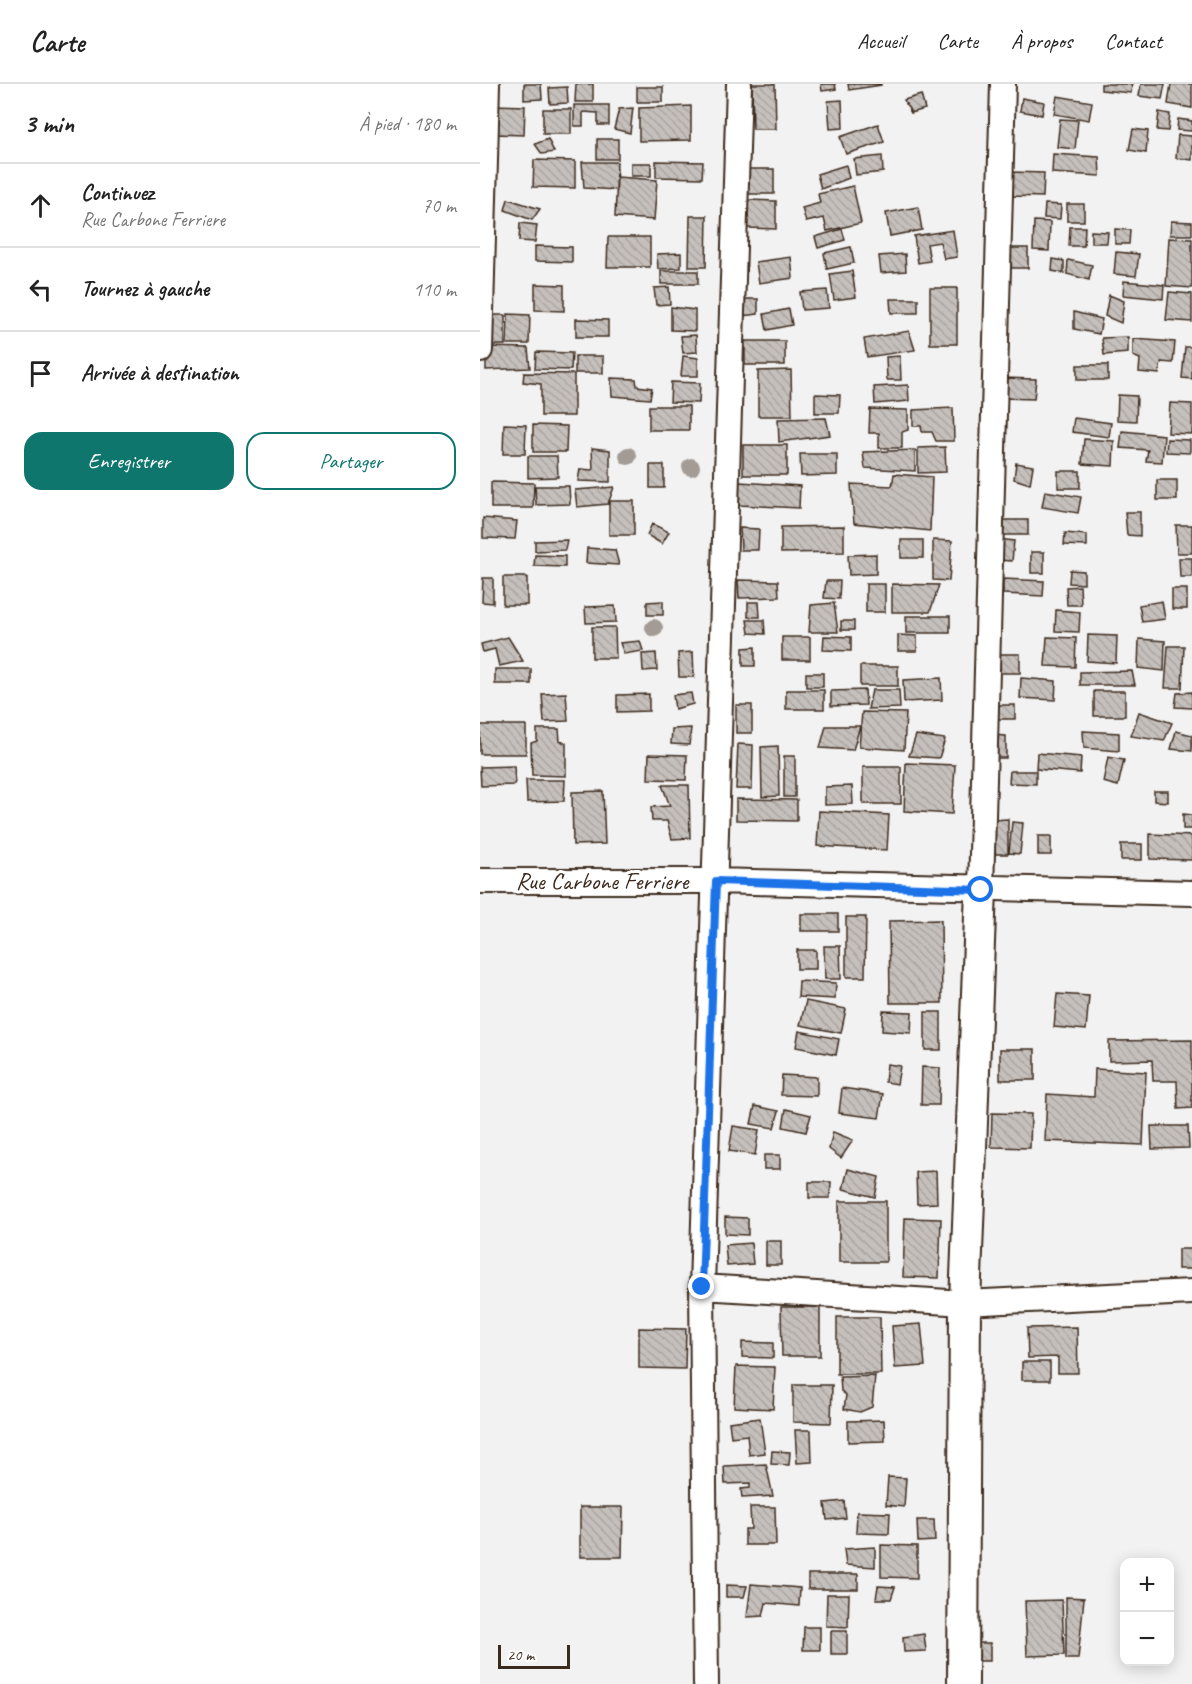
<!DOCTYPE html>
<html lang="fr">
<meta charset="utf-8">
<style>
:root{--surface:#fff;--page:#f2f2f2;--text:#222;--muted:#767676;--line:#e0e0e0;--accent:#0f766e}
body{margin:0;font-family:Caveat,sans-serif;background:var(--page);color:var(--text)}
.controls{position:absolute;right:18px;bottom:18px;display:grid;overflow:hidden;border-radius:12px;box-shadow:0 3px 15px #0003}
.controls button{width:54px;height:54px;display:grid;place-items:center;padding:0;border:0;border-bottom:2px solid var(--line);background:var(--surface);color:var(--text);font:30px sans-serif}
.scale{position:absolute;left:18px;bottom:15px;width:72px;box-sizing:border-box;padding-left:6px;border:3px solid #3b2a1e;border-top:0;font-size:16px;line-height:21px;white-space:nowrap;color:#3b2a1e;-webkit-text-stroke:4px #fff;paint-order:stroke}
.stop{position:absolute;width:18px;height:18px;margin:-14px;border:4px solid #1a73e8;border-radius:50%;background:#fff}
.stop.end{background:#1a73e8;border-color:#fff;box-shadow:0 2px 6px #0008}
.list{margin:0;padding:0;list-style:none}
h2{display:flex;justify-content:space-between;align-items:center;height:78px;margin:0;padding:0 24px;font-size:26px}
h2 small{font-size:20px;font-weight:400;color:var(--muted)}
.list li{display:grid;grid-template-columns:39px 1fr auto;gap:18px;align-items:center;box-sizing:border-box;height:84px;padding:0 24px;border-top:2px solid var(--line)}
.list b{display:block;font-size:22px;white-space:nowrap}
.list p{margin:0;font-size:20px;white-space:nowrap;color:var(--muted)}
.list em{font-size:20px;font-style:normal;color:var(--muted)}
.actions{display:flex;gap:12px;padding:18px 24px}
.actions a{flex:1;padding:14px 0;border:2px solid var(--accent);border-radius:18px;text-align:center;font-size:21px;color:var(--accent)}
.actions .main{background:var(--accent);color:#fff}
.icon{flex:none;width:33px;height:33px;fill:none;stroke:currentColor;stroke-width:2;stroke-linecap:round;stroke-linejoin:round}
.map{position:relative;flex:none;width:712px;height:1600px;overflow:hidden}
header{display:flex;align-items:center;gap:36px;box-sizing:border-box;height:84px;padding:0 30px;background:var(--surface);border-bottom:2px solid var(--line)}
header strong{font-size:28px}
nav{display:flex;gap:33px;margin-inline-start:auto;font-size:21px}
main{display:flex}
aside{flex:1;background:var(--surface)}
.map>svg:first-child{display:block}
.building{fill:url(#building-back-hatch);stroke:#3b2a1e;stroke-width:1.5}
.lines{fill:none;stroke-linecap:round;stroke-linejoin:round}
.minor-casing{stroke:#3b2a1e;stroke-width:28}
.tertiary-casing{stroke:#3b2a1e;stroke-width:34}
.minor{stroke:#fff;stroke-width:24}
.tertiary{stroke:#fff;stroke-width:30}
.tree{fill:#a39c96}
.route{stroke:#1a73e8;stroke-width:8}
.labels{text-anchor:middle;stroke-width:6;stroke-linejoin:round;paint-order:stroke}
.street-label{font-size:24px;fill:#3b2a1e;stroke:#fff}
</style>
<header>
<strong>Carte</strong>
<nav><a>Accueil</a><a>Carte</a><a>À propos</a><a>Contact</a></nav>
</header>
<main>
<aside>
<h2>3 min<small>À pied · 180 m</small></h2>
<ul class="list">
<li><svg class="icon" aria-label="ahead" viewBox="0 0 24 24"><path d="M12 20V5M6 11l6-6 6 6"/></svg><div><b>Continuez</b><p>Rue Carbone Ferriere</p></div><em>70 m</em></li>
<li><svg class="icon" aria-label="left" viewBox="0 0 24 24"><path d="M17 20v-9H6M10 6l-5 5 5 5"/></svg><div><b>Tournez à gauche</b></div><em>110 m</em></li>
<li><svg class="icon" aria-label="arrive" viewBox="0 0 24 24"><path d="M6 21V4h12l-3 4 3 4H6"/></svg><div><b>Arrivée à destination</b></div></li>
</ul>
<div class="actions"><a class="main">Enregistrer</a><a>Partager</a></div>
</aside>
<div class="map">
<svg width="712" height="1600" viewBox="0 0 712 1600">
<defs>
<pattern id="building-back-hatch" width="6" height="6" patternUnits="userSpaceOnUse" patternTransform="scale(1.5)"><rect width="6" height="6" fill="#c6c0bd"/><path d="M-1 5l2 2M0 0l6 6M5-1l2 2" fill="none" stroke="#aba5a2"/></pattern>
</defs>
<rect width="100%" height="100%" fill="#f3f2f2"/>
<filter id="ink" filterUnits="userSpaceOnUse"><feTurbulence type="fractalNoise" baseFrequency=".0167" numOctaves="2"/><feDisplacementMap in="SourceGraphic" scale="12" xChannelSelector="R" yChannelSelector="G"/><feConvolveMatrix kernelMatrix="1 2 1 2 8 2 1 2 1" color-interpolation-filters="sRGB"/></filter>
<g filter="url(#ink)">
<path class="building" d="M44,0H61L62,15L44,16Z
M96,0H113V18H95Z
M272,0H295L296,45H273Z
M341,0H355L356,5L342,7Z
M368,0H401V1L369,6Z
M621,0H652L651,9L621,6Z
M661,0H685L682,15L659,12Z
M691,0H712V24L688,20Z
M87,3L88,19L70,20L69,4Z
M157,3H183V18H157Z
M441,11L445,25L431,29L424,16Z
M577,12L612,18L609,36L574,30Z
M542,14L564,18L562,31L540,27Z
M362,16L363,44L350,45L348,17Z
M14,21L45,22L44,51L13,50Z
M94,21H129V41H118V29L103,28V42H94Z
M211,22V56L159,57V24Z
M153,24L150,49L134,45L139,25Z
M63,25H91V50H63Z
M679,28L690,30L688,47L677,46Z
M580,35L598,36L595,65L577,63Z
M698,35L712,37V47L697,46Z
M398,40L404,58L366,70L360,53Z
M653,45L668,47L666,69L649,66Z
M698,51L712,52V76L696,74Z
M68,55L74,68L62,70L55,60Z
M117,55H138V75H117Z
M573,70L619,73L620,92L572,89Z
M402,72L403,88L376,91L374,75Z
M54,76L95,77V104L53,103Z
M176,77L223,78L222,94L176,93Z
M102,78H137L136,106L104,104Z
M151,79H171V92H151Z
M366,81L369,94L341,105L337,90Z
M268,85H294V110H268Z
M531,88L564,89L563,113L531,112Z
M137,93L177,96L174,136L135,133Z
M373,102L381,139L347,147L344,134L326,138L322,124L340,119L338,110Z
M28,115L60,125L52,136L25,126Z
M266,116L296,117V145L266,144Z
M565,120L581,121L580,135L564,134Z
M587,120H604V137H587Z
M438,123L442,146L410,152L406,129Z
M210,132H227L226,183H209Z
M554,137L570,138L569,167L553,166Z
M691,137L712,138V151H690Z
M40,139L57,141L55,158L39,157Z
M590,143H605L604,162H589Z
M362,145L365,156L338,164L335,153Z
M635,145L650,146L649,160H635Z
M473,146L477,173L464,175L460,158L447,160L450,177L438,179L434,152Z
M611,147L628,148L627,159H611Z
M128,153H170V183H127Z
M689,154L712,155V204L686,202Z
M55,162L92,163V178L55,177Z
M371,163L374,179L347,185L344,169Z
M526,164H548V184H526Z
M636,168L659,170L656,192L634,190Z
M201,169V184L178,185L177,170Z
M425,170L426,187L401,189L399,172Z
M311,173L313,194L279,199L276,178Z
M573,175L584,177V189L572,187Z
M588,176L612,181L609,196L587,190Z
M181,187H218V200H181Z
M372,187L376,213L354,216L350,190Z
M644,197L684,201L683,215L643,211Z
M55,200L84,201V227L55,226Z
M189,203L190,220L176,221L174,204Z
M450,204H477V260H450Z
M347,206L349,224L322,226L320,208Z
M689,208L712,210V238L686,236Z
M629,211L644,217L641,239L625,232Z
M261,215H278V230L262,232Z
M410,215H438V229H411Z
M191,223L215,226V247L191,246Z
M309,225L312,241L287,246L284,230Z
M594,228L622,235L619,250L594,245Z
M28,230L50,231L49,260H27Z
M9,231H25V261H9Z
M96,235L128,236V253H96Z
M429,247L435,266L387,273L384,255Z
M216,251L217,268L203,269L201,252Z
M648,253V269L624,271L622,254Z
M653,255L695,258L693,279L681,278L679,290L659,288L660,275L653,272Z
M265,257H305V281H265Z
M6,263L48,264L50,284L6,286Z
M705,263H712V295L702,294Z
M56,268L92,269L91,286L55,285Z
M95,272H123V289H95Z
M203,272L218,274V292H201Z
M420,272L421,296H407L406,273Z
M597,281H628V296H597Z
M311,286L312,332H278V287Z
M44,289L94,290V332H61V300L43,298Z
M131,294L156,295L157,302L172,304L170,315L132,312Z
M525,294L556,295L554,315L524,314Z
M191,298L220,299L219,319L190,318Z
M428,301L429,317L395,320L394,303Z
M335,310L360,311L359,329H335Z
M638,311L657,312L656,337L637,336Z
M690,319L712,320V350L688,349Z
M169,322H209V346H169Z
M473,324L474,357H456L452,348H442L441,342H433V326Z
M390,325L428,326V346L422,348V364H399V349H389Z
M346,334L350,351L299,358L298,335Z
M594,334L631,339L629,353L592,348Z
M24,340L46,341L45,370H23Z
M53,341L87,342L86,368H53Z
M642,347L684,351L682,378L666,377L668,366L640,364Z
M604,355L634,357L633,382L602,380Z
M687,355L710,356V369L686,368Z
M263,361H307V391H263Z
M465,363L466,388L438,389V364Z
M112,364L130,366V398L98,397L100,385L113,386Z
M435,366V387L385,384L383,368Z
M320,370H357V391L321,392Z
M48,372H77L78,393L48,394Z
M536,379L553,382L550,400L534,395Z
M170,381H184V404H170Z
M578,387H600V404H578Z
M414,390L452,393L450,447L374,439L371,400L412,402Z
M677,396H697V416H677Z
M11,398L54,399L53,424H11Z
M259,398L320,402L319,424L258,421Z
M55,402H89L90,420L56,421Z
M134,403L128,420L97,423L95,406Z
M565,407L601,413L598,429L562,423Z
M129,417H154V451H129Z
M645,428H660V452L647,451Z
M3,434L37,437L35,455L3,454Z
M521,436H548V451H521Z
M172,440L189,448L182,460L167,451Z
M696,441H712V469H697Z
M364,442V468L301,469V443Z
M260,444L279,445L278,466H261Z
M585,449L607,451V462L584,461Z
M518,455L534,457L532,477L517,476Z
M87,456L85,466L55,467V457Z
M421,456H443V474H421Z
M453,456L472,457L469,497L453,496Z
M107,464L135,466L139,481L106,479Z
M551,468H564V489H551Z
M396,470V490L369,491L368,471Z
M55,471L85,472V483L54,482Z
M699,474H712V493H700Z
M590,486L604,487V500L589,499Z
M23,493H47V521H23Z
M3,494H13V519L2,518Z
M523,495L564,497L563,512L523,510Z
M258,496L298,497L299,513L259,514Z
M346,497H360L359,515L344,514Z
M386,500H405V528H386Z
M412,500L459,501L450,528H412Z
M600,502L601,521H587L586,503Z
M692,505H707V525H692Z
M183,517V531H167V518Z
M682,517L685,535L662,538L659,521Z
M268,518H279L280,533H268Z
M354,519L358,548H329L331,521Z
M135,522L136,538L106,539L105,523Z
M576,526L600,528L599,548L575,547Z
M426,532H470V549H426Z
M267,536H284L285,550L269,549Z
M361,537H374V546H361Z
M112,543H135L136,574H112Z
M418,551L437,552V567H418Z
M608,551L637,552L636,579L607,577Z
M344,552L371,553V567L343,566Z
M28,553L43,577L19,582L15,565L3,568L1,560Z
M302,553H330V576H302Z
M567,553L596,554L595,583L565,582Z
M659,555L685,557L684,587L658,584Z
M160,557L163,567L144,570L140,559Z
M688,562H704L702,604H685Z
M275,563V582H263V564Z
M213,568L214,593H199L198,569Z
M176,569L177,586L163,587L162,570Z
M513,570H540V589H513Z
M380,582H418V602H380Z
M15,585H51V600H15Z
M652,587L655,601H600V588Z
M326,589H343V603H326Z
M461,594L462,616L424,618L423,596Z
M541,594L576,597L575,616L540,614Z
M306,606H344V625H306Z
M385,606L386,621L351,622V607Z
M392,606H419L420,624L388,625Z
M614,607H645V632H614Z
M712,608V624L695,623L697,609Z
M86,609L88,637L64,638L62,610Z
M211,609L213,620L195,625L193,611Z
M169,610V627L137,628V611Z
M256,621H272V649H256Z
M514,621H535V635H514Z
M382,628L426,629L424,666L379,663Z
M659,628L692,639L684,657L651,652Z
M0,641H46V670H0Z
M346,642H380L373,666L340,664Z
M211,644L209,661L191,660L192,645Z
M57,645H79L80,657L86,659V692L52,691L51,659L57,657Z
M603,647L639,649V667L604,664Z
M696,647L712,651V667L691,665Z
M436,651L465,655L459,674L429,672Z
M511,651L526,652V674H510Z
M258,660L273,661L272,705H256Z
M298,662L299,712L282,713L281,663Z
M557,669L601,673L600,689L556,685Z
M169,670L207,671L206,696L168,695Z
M304,672H315V713H304Z
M628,673L644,676L638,702L623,698Z
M426,679L475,681L472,730L424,727Z
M34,682L35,701L1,702L0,683Z
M383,683H421V720H383Z
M530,687H556V700L529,699Z
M46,696H85L84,717L47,718Z
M182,701H209L210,754L192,755L187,737H172L171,723L190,722Z
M372,702L373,720L345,721V703Z
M123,707L125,760L93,761L92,708Z
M674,707H688V718L674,717Z
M256,715L317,716V737L256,736Z
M339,727L409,731L407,766L337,762Z
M703,730L712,731V745H703Z
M528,735V770H510V736Z
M532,738L543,739L540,770L529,769Z
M670,750L712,752V776L670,775Z
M558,752H571V771H558Z
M641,760H662V776H641Z
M321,830H358V847H321Z
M366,833H386L385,893H366Z
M461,836L462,919H410L409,837Z
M344,862H360L361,895H345Z
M317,866H336V885H317Z
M319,897L356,899L355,915L318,913Z
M577,910L609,912L606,946L574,943Z
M326,917L366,925L361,949L320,941Z
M403,927L432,928L431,949L402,947Z
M445,928H461V966H445Z
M319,947L359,955L356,971L316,963Z
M712,956V1024L698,1025L697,997H673L672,976L629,977V957Z
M520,965H555V996H520Z
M407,980L420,982L417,1000L405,998Z
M442,983L460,984L459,1021H441Z
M615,985L666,988L663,1061L565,1057L567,1010L614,1013Z
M302,991L337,993V1012L301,1011Z
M362,1004L403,1010L399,1034L359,1029Z
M275,1022L299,1027L294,1044L271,1040Z
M306,1025L331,1031L326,1048L303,1043Z
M512,1029L551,1030L550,1064L511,1063Z
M253,1042L279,1046L275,1071L249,1067Z
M671,1042H708L709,1064L672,1065Z
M353,1048L373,1056L361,1074L349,1065Z
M284,1071H300V1085H284Z
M368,1085L399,1093L395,1113L363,1105Z
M456,1087L457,1119L437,1120L436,1088Z
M329,1098H351L350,1114H329Z
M359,1117H406V1178H359Z
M245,1133L268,1134V1151L245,1150Z
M425,1134L461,1135L459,1194L423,1193Z
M286,1157H301V1181H286Z
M271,1159L273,1180L247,1182L245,1161Z
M698,1165H712V1185H698Z
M301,1223H340V1272H302Z
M357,1233H400L401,1290H357Z
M441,1240L445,1282L415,1284L412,1242Z
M597,1243L598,1289H578V1273L548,1274L547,1244Z
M159,1244L206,1245L205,1285L159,1284Z
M262,1258L293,1259V1274L262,1273Z
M542,1278H570V1296H542Z
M256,1282L295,1283L293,1325L254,1323Z
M395,1292L392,1323L380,1328L364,1325L366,1311L361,1307L360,1293Z
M313,1301H352L351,1339L313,1338Z
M280,1334L285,1369L269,1371L267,1351L251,1353L249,1338Z
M404,1336L405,1357L368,1358V1337Z
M315,1346H331L332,1378L317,1379Z
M292,1367L310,1368L309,1381L291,1380Z
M286,1380L293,1412L262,1414L261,1405L270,1404V1399L245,1400L244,1382Z
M408,1393L426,1394L424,1423L406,1421Z
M364,1417L366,1434L347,1436L345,1419Z
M100,1423H143L142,1473H100Z
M270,1423H295L296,1461H265V1445H271Z
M377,1428L410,1429L409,1450L376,1449Z
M437,1436H454L455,1457L438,1458Z
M401,1461L437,1462V1494L401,1493Z
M395,1463V1483L366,1481L364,1465Z
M328,1490H378V1505H328Z
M271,1500L320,1504L319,1522L286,1519L283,1532L267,1533Z
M246,1501L267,1502L264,1513H246Z
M398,1502L415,1503L411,1515H396Z
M347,1510H369L368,1543L346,1542Z
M586,1513L604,1514L598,1575H586Z
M582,1516L584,1571L547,1572L545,1517Z
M324,1543H340V1566H323Z
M351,1547H367V1570H351Z
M444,1550L446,1567L424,1568L423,1553Z
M494,1559H510V1577H494Z"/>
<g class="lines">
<defs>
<path id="minor" d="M0,266L7,0
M0,797H236L712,809
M501,806L523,0
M222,1203L485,1219L712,1208
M226,1600L222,1203L259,0"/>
<path id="tertiary" d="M483,1600L485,1219L501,806"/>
</defs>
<use href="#minor" class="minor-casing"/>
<use href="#tertiary" class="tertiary-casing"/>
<use href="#minor" class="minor"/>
<use href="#tertiary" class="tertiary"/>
</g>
<g class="tree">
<circle cx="148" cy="372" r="9"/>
<circle cx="211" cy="383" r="9"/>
<circle cx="174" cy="544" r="9"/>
</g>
</g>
<g class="lines" filter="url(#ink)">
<path class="route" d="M222,1203L236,797L501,806"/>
</g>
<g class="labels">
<g class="street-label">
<text x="122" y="805">Rue Carbone Ferriere</text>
</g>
</g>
</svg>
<div class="controls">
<button>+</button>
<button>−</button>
</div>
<div class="scale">20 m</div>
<div class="stop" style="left:501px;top:806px"></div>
<div class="stop end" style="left:222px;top:1203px"></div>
</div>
</main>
